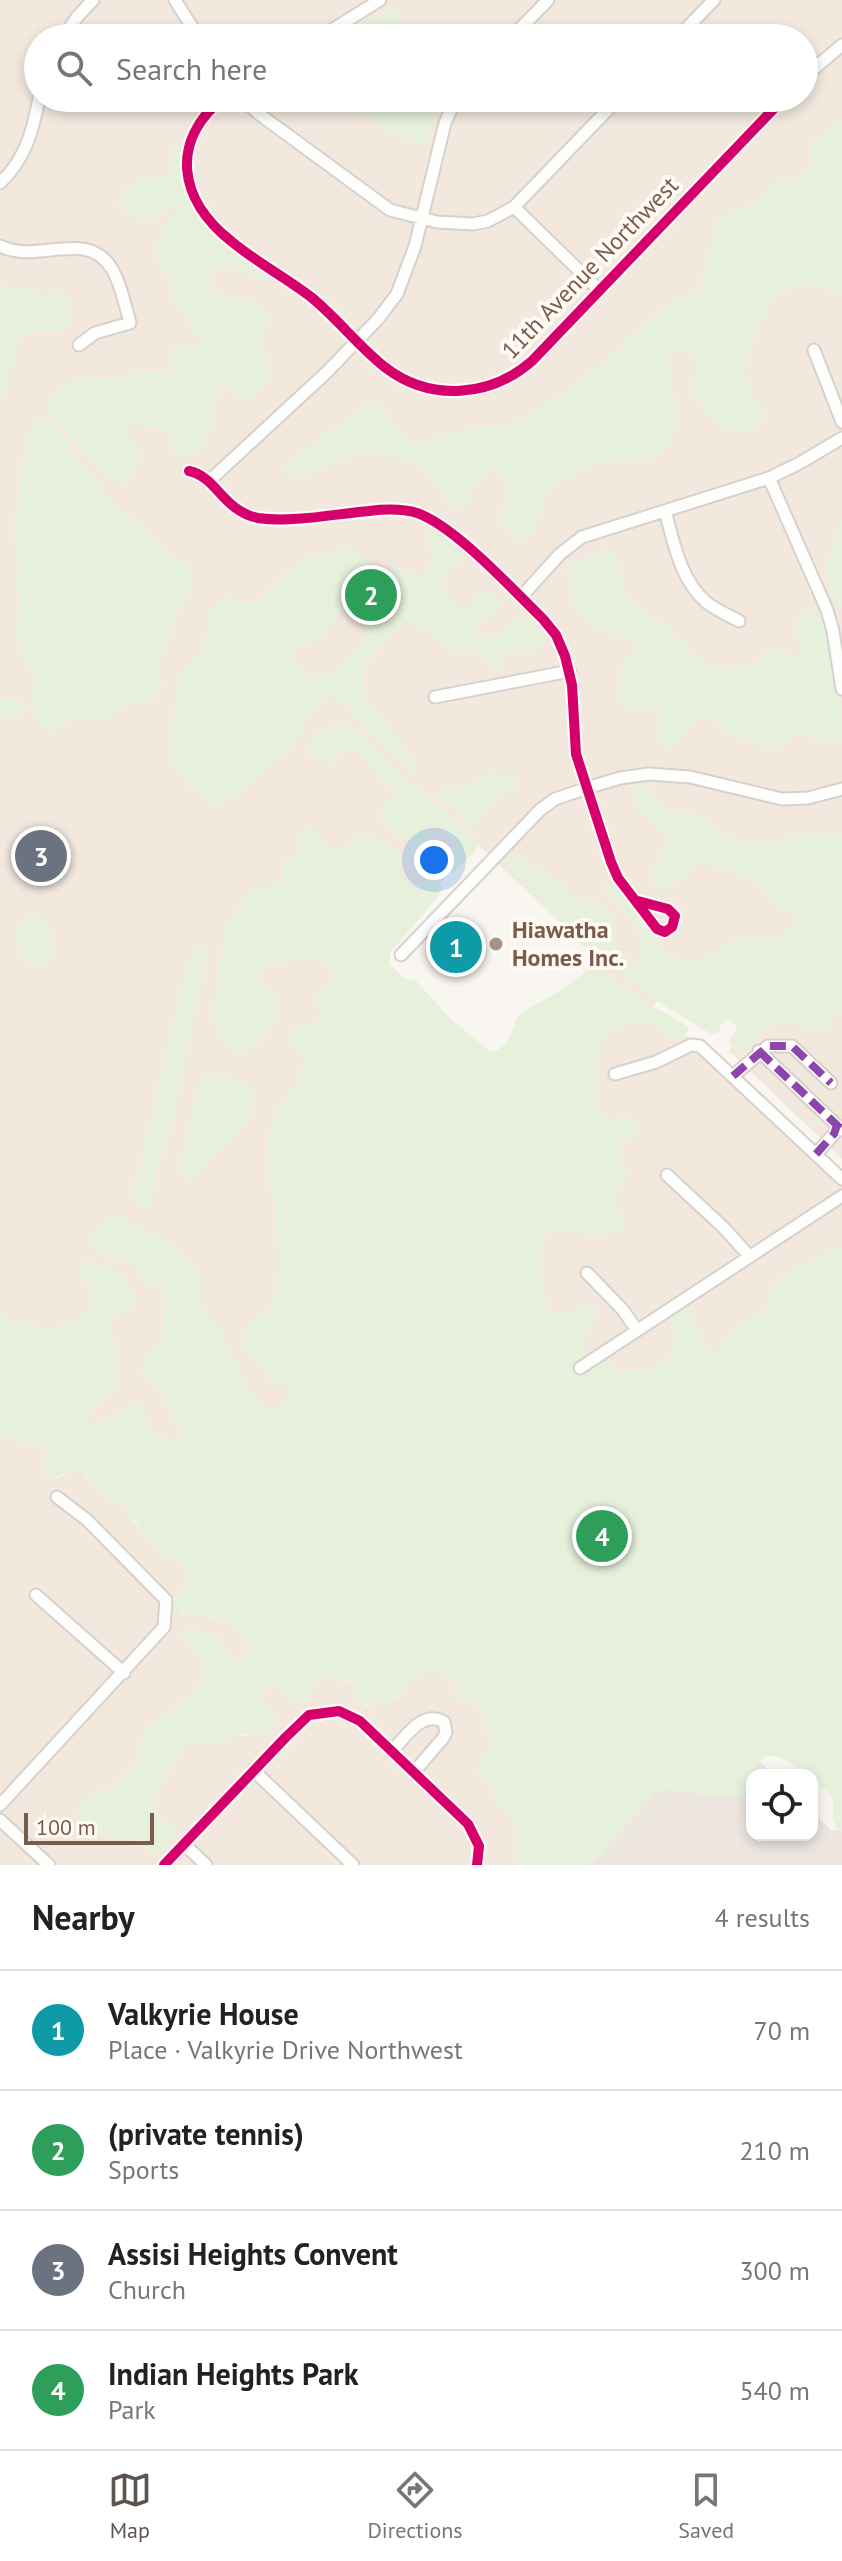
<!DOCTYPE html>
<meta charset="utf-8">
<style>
:root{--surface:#fff;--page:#f6f6f6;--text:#222;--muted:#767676;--line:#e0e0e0;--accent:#5d544f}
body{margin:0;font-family:"PT Sans",sans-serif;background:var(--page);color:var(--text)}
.controls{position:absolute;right:24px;bottom:24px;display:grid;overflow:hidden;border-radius:16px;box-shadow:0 4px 12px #0003}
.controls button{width:72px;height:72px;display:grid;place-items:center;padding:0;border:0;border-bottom:2px solid var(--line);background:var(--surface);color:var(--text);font:40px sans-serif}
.scale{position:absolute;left:24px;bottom:20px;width:130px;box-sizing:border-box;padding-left:8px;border:4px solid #7a5c4d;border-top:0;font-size:22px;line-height:28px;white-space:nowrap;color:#7a5c4d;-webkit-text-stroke:6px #fffaf3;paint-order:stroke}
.you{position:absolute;left:434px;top:860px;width:28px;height:28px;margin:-20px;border:6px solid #fff;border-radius:50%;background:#1a73e8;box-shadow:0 0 0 12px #1a73e833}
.badge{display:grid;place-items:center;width:52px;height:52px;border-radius:50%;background:var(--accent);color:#fff;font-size:26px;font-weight:700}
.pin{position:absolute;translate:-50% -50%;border:4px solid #fff;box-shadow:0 2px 8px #0006}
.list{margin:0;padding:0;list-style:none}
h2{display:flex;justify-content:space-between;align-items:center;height:104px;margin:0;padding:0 32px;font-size:34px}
h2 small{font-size:26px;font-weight:400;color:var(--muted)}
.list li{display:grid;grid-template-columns:52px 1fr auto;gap:24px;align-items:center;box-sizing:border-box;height:120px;padding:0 32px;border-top:2px solid var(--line)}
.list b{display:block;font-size:30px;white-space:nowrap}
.list p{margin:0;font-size:26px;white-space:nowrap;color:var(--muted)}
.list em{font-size:26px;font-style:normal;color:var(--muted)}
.icon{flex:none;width:44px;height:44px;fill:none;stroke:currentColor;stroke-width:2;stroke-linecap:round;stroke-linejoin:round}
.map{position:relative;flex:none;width:842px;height:1865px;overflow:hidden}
.search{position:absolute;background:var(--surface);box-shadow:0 4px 12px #0003;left:24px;right:24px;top:24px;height:88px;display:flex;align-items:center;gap:20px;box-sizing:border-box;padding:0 28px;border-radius:44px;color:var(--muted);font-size:30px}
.sheet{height:584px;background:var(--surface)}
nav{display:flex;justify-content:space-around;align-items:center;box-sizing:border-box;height:112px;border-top:2px solid var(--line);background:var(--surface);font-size:22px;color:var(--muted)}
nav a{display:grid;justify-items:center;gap:4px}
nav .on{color:var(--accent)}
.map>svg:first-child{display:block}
.residential{fill:#f2e8de;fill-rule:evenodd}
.industrial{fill:#ede5e0}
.green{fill:#e7f0db;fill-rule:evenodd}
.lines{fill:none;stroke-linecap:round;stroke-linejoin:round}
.minor-casing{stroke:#d7d1cb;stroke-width:15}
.minor{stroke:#fefefd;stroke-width:11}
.quiet{stroke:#8e44ad;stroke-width:8;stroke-dasharray:16 8;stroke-linecap:butt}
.cycleway-casing{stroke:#fffaf3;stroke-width:15}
.cycleway{stroke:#d6006c;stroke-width:10}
.poi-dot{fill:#a69286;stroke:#fffaf3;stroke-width:3}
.labels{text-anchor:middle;stroke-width:8;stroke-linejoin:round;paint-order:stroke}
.street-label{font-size:24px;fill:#7a5c4d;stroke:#fffaf3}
.poi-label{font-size:24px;font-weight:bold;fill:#7a5c4d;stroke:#fffaf3;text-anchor:start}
</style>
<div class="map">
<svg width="842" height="1865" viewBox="0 0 842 1865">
<rect width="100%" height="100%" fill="#f9f5f0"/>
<path class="residential" d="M0,0H842V1159L729,1051L767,1010L676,980L652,1007L700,1046L842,1179V1318L281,1621L92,1444L0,1428ZM38,38H804V98H38ZM477,844L598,958L493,1069L373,955Z
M0,1434L45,1449L57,1479L71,1471L84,1472L94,1488L113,1499L127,1511L134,1523L157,1550L171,1559L180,1561L185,1570L186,1581L172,1601L182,1614L203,1615L222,1620L241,1633L250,1648L245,1658L234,1660L215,1637L182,1638L205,1662L203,1680L193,1694L176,1709L161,1718L138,1748L135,1761L125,1774L109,1787L79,1804L102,1836L141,1841L161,1820L153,1806V1796L173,1767L180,1749L192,1740L211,1744L224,1741L234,1735L247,1736L263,1701L262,1691L274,1687L306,1699L317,1678L330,1675L343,1681L354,1682L355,1693L365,1706L379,1702L390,1704L398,1697L403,1686L415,1673L435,1671L448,1675L456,1682L455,1695L485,1709L487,1734L491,1745L484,1755L482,1777L495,1792L497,1802L510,1815L517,1831V1865H0Z"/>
<path class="industrial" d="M723,1722L773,1775H752V1835H812V1812L831,1830H842V1865H589Z"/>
<path class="green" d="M391,7L421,38H345Z
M339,98H440L425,147L381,128Z
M842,119V295C770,262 760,322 743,375L754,398L762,407L763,419C759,424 755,430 749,432C727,440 699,406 690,389L696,367L695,357L681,350L667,359L678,416L674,434L662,453L642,462L599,461L559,483L544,496L536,530L528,538H515L499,523C501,509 507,498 508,484L495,470C479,477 474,489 468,505L457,510C446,503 445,499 438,488C428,471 407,457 387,455C375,453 356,455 344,459C321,466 307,487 282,471L288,460L318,441L329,430L341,424L366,404L379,403L404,436L420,445L449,432L506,425L527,418L606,361L657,311L669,302L699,290L712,239L711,228L721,218L764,195L769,183C800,179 813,178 812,142Z
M177,146L182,153L197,211L269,267L271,277L260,279L225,266L212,270L209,287C224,300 245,295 266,310C271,327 261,331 263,347C264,353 268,358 270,364C274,379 258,392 249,401H237L226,383H220C214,410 215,449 182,459L173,452L168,433L159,428L131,424L124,433L141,448C141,464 135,475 123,485L98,469L48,412L49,398C57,392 65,383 75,380C87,376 96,380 108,379C130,377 141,365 165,374L172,369L173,360L169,353L171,347C182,343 190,348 201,346L203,339L192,331L182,310L175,303L171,284L156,256C158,244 160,231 168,221C171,217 175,214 177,210L169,203L150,222L124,213L117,202C130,180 140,177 165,177L170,171L169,154Z
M0,283L8,291L19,287H31L42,296L54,292L66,293C72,303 73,306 71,317C68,339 50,331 35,331C31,331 27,333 23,334L17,345L16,359L10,366L7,391L0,396Z
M36,421L47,422L61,434L84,466L96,478L101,492L111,503L125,515L141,523L161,548L186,563L194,573L187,601L179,609L172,623L169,639L158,665L163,688L151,703L129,704L120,712L96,721L71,720L54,731L43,728L37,721L32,708L35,676L23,659L16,627L20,598L16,589L18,566L13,529L14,515L21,497L18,475L32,424Z
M842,518V609C814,586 833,546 842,518Z
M436,532L456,547L462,558L457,567L446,568L442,576C444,594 450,606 469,610L478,594L486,591L499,600L498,611C490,618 478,620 473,628L481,635L497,639L505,627L516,619L530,620L545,639L542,648L529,652L509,649L503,654L505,664L501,669C481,664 474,643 451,652L429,630L407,622C389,634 380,653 362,666L364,681L361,685L365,696L385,718L391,730L419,768L414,773L366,731L346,704L331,695C313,703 307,723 296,739C288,752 275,760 264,770C249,784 237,796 219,806C194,796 169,771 167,742C167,733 173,722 174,712C176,700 173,688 179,676C185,665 197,659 203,647C214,624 198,612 228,596C236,600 243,606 252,603C261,600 269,589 275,582C293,564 310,555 335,550C351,548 358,548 368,561L365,584L376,574L379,577C397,561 401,571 420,577C441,559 426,553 428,533ZM353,602L364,613L362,618L367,637C354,655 340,668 320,678L309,675L296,660V650L322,636L329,623Z
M606,549L615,553C619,566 621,583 628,595C636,608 654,616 666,626C690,647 700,673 736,669C750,667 758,662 765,650L779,649L792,657L801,654L796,628L798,616L811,609C815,611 819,611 823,613C842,630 842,710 842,740L830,744L796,732L786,744L776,750L726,733L714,721L699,717C688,728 681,742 666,748L659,744L656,734L662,717L658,710L630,712L622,705L616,691L621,682L622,660L635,651L632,640C622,637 610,636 601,632C578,624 561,586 568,563Z
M11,699L22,701L27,706L25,713L0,719V700Z
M345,724L355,729L410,782L478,840L475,851L453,873L448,871L444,861L455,843L451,837L429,822L423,828L446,850L435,862L414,843L410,846L376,816L396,794L358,752L349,748L341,753L335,762H327L309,755C306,734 328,726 345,724Z
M486,774L511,775L517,779V786L512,793L502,794L473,827C463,823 460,814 452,808C445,803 441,804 435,797L439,788L464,786Z
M644,781C662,803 662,818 694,813L723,833L744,842L778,840L802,833L842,834V1012L833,1016L829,1027L819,1032C804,1026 783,1019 768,1028C760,1034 753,1046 746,1053H737L729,1044L731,1036L737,1030L735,1025L728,1020L721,1025L719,1032L711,1034L668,1008L575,940C558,913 526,890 505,864L510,856C518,856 553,876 560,882C564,886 566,894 571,898C586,910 597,888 613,918C621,934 610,953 626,965L639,960C651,932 621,906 602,889L608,883C634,890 656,930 665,953C694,968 716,957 736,935C751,936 768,934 782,936L791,929L797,918L796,914L775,907L757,884L741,875L699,862L672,887L659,889L650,880C652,864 666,854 667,837C652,820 639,816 630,793L635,783Z
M307,825C320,831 321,844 333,851L346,845L359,835C377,837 391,841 402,856L400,873L409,886L422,885L437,878L442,889L436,899L390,953V965L404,978L415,980L452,1020L491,1052C510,1048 512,1030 519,1014L556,993L595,967L654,1007L683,1023L689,1028L683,1040C668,1040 664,1037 655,1024C634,1020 619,1025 601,1037L597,1107L609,1119L626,1117L637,1119L636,1137L620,1144L618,1154L629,1171L624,1182L615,1190V1204L625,1219L618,1232C598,1236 579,1235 560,1228C556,1230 551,1231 548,1234C533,1249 544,1289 547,1308L564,1315L590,1304L598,1312C586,1334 573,1343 592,1366L607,1360L618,1373C646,1369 672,1370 676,1336L669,1324L671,1314L688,1306C697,1321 701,1337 709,1354L722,1350C726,1327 746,1323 764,1311C766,1301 769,1289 777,1281C794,1266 821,1256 842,1247V1833C825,1816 838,1811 831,1797C828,1790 818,1784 812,1779V1775H808L780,1757L765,1756C749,1772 752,1776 752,1797L748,1799C739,1794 733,1797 723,1797C701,1795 681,1789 659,1791L589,1865H517V1831L510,1815L497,1802L495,1792L478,1772L479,1759L491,1745L487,1734L485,1709L472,1703L460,1702L455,1695L456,1682C443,1670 431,1672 415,1673C405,1683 400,1695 390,1704C378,1701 369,1706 357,1704L354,1682C340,1681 332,1674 317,1678L306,1699L300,1703L274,1687L262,1691L263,1701L272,1709L275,1722L269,1732L234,1735L224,1741L211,1744L192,1740C182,1748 180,1754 174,1765C162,1787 134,1810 173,1825L176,1835L167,1847L157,1854L148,1852L141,1841L102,1836L78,1819L79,1804C99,1792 127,1781 136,1758C139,1749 140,1736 146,1729C153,1721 163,1717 172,1712C192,1700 202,1685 204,1662L182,1638L179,1631C210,1625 216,1639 234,1660L245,1658L250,1648C238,1630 224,1618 203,1615C190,1613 183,1615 172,1608C175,1588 195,1585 180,1561C152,1555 143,1530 126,1510C117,1500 103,1497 95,1488C90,1484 89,1477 85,1472L71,1471L48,1481L44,1477L43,1464L48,1456L45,1449L0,1434V1312C21,1329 63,1335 84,1315C89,1311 93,1305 92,1299C90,1289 82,1278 77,1270L84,1261C110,1265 128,1275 137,1300L132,1308L113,1316C107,1338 125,1360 118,1381C114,1394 98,1400 92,1411C89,1415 88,1419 87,1423L93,1427L131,1403L143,1407L154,1433L178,1444L183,1443C178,1424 167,1408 160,1389L149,1383L140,1372L152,1348L161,1341L166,1306V1292L155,1284L143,1282L130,1260L121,1256C103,1262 97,1254 87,1240C94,1227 103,1220 116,1214C143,1230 179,1245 197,1270C206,1282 196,1295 201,1306C203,1311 210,1316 213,1321C218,1327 222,1335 226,1342C237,1360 264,1447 290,1391L287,1385H276L268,1378L260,1365L242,1350C239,1328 249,1319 269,1311L280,1267L274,1198L269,1185L268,1139L276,1111L298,1083L304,1059L289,1040V1029L299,1024L310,1027L315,1024L321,1015L316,994L335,980L334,970L304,955L285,962L270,964L259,974L264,987L282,998C278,1023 262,1051 235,1053L223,1044L216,1027L213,1009L215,994L227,923L255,885L264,889L282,880L285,858L292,859C298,847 298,834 307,825Z
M29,917C33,917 41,917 44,919C47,922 56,949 57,954L41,967C19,962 10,942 19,921Z
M202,945L208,948L174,1114L165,1150L157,1167L152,1205L143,1208L129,1194L140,1167L181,984L191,957L197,946Z
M216,1074L231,1076L252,1087C263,1117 229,1141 210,1159C202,1167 199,1175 189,1181L182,1180C178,1154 191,1125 196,1099C197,1095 196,1091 198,1087C199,1083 202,1080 205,1076Z"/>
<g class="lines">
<defs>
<path id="minor" d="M175,0L199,38
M63,38L77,17L93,0
M319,38L380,0
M511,38L548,0
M677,38L714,0
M804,77L842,45
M223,98C169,142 179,200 231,241C256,262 285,277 311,297C338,319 359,347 386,368C431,402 491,397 532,361L784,98
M242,98L259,114L390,210L437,222L473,224L488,221L514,207L619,98
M0,183C25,160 33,131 39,98
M514,207L599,290
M0,246C37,265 87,227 112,269C121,284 125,305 130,323L95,333L79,345
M814,350L842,422
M189,471C217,477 223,511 258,518C291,523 335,514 369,511C385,509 401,508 417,513C455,526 513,590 543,619L556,635L565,656L572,685L576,754L611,862L618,878L657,929L665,932L672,927L675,916L668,909L638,901
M769,478L827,610L833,631L842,689
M208,482L327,372L378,319L397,294L415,246L445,123L456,98
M665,511C674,543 680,579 706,602C716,610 728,615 739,621
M521,597L560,554L582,537L769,478L798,464L842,438
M435,697L570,671
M401,955L540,810L555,799L587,788L620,778L649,774L690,777L782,799L808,798L842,789
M759,1051L842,1130
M615,1074L656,1062L691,1045L700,1046L842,1179
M733,1076L768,1046H792L831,1083
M816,1154L834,1134L837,1125
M667,1175L724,1228L750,1257
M587,1273L622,1309L637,1330
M580,1368L842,1196
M36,1595L124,1673
M391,1752C405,1738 422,1709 444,1722L446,1732L444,1737L414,1772
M253,1770L353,1865
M0,1805L164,1627L166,1600L87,1520L57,1497
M0,1820L49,1865
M184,1844L206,1865
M164,1865L286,1737L309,1715L339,1711L360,1721L468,1824L479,1846L477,1865"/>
</defs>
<use href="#minor" class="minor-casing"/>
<use href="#minor" class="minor"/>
<path class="quiet" d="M759,1051L842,1130
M733,1076L768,1046H792L831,1083
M816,1154L834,1134L837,1125"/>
<defs>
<path id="cycleway" d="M223,98C169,142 179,200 231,241C256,262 285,277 311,297C338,319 359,347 386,368C431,402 491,397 532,361L784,98
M189,471C217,477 223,511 258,518C291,523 335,514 369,511C385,509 401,508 417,513C455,526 513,590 543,619L556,635L565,656L572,685L576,754L611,862L618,878L657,929L665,932L672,927L675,916L668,909L638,901
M164,1865L286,1737L309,1715L339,1711L360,1721L468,1824L479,1846L477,1865"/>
</defs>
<use href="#cycleway" class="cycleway-casing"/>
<use href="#cycleway" class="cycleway"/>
</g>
<circle class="poi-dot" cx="496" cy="944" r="8"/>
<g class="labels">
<g class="street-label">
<text transform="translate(590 268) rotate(-46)" y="8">11th Avenue Northwest</text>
</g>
<g class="poi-label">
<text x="512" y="938">Hiawatha<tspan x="512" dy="28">Homes Inc.</tspan></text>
</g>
</g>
</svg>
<div class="controls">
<button><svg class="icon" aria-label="locate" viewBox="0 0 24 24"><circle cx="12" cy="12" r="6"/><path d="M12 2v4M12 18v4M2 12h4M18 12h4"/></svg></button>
</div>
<div class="scale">100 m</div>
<div class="you"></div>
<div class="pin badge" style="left:456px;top:947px;background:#0f9aa8">1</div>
<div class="pin badge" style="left:371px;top:595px;background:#2e9e5b">2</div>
<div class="pin badge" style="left:41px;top:856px;background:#6b7280">3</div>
<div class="pin badge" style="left:602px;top:1536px;background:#2e9e5b">4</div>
<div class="search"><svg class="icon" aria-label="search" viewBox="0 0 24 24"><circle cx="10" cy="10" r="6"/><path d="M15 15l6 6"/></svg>Search here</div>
</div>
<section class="sheet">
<h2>Nearby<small>4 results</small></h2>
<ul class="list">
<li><span class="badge" style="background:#0f9aa8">1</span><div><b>Valkyrie House</b><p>Place · Valkyrie Drive Northwest</p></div><em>70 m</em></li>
<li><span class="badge" style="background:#2e9e5b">2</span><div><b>(private tennis)</b><p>Sports</p></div><em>210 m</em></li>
<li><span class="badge" style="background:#6b7280">3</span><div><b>Assisi Heights Convent</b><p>Church</p></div><em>300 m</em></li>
<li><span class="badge" style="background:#2e9e5b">4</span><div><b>Indian Heights Park</b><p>Park</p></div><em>540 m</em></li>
</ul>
</section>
<nav>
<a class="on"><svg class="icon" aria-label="map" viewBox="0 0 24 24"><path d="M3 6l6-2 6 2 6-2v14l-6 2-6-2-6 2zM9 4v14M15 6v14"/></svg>Map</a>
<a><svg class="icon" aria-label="directions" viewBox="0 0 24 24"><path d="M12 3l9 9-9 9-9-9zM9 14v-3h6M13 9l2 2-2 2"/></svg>Directions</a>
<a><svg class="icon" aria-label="saved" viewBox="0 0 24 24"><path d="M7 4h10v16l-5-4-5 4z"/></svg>Saved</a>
</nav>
